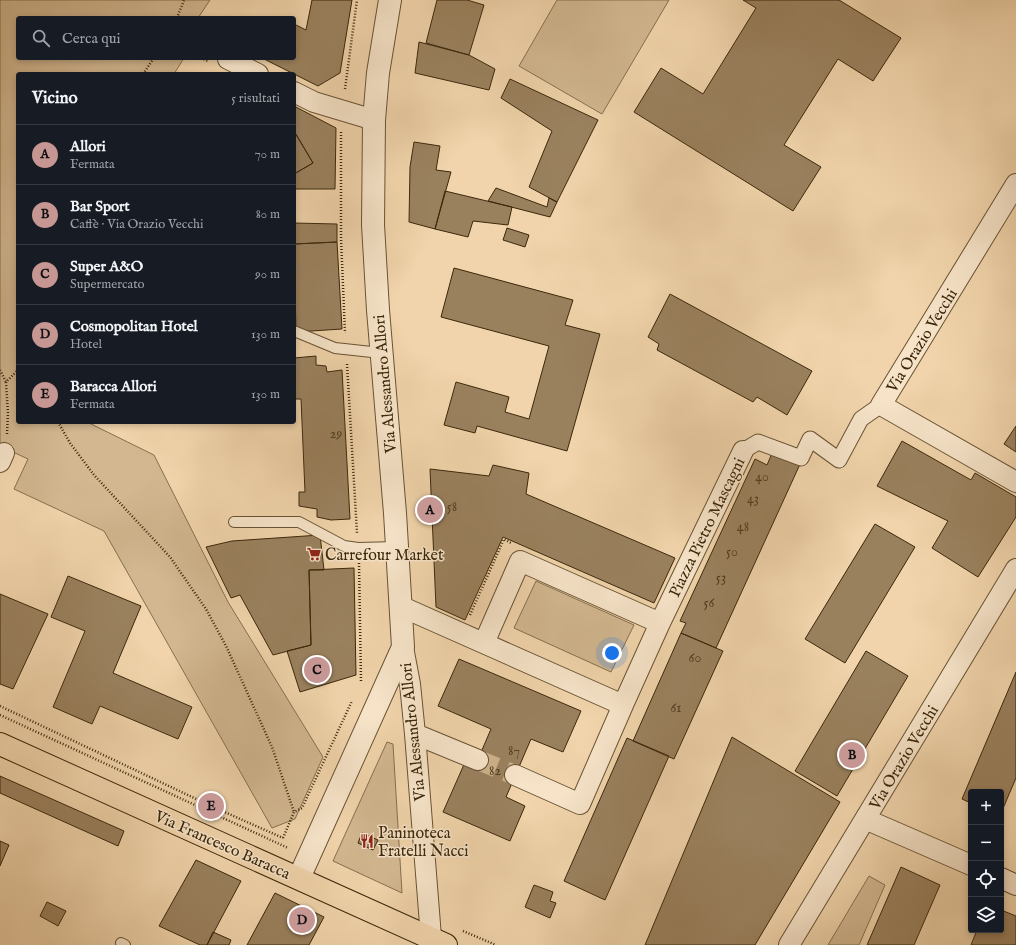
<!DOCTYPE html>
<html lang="it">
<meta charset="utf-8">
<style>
:root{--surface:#171b24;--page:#20242c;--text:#f1f3f6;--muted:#9ea1a6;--line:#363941;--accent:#c59692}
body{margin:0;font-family:"IM FELL English",serif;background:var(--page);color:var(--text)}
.controls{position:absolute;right:12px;bottom:12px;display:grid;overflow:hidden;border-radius:4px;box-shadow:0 2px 6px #0003}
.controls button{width:36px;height:36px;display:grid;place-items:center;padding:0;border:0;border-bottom:1px solid var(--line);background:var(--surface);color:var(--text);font:20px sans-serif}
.you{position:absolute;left:612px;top:653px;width:14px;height:14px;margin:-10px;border:3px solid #fff;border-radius:50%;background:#1a73e8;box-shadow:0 0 0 6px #1a73e833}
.badge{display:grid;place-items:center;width:26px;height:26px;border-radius:50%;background:var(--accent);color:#111;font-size:13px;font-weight:700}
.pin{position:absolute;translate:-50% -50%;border:2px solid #fff;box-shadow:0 1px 4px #0006}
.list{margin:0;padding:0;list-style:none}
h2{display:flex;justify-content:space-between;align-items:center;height:52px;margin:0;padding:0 16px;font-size:17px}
h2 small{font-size:13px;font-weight:400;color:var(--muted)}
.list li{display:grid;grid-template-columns:26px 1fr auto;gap:12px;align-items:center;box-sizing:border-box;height:60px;padding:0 16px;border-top:1px solid var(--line)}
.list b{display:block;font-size:15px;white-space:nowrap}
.list p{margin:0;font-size:13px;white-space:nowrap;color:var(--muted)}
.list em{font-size:13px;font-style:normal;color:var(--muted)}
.icon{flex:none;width:22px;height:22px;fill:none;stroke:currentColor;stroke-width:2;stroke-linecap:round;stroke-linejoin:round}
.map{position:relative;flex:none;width:1016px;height:945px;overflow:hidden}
.search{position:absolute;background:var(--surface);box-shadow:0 2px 6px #0003;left:16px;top:16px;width:280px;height:44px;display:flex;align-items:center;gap:10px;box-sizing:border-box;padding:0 14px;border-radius:4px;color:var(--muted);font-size:15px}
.panel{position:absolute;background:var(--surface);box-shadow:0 2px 6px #0003;left:16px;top:72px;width:280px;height:352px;border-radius:4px}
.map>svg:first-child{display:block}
.green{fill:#d2b790;stroke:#86704e}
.building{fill:#9a815e;stroke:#3b280b}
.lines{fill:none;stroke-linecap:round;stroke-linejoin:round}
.minor-tunnel{stroke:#cdb28b;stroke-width:20;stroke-dasharray:20 10;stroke-linecap:butt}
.service-casing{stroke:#685333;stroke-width:12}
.pedestrian-casing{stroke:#685333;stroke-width:17}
.minor-casing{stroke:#685333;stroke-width:22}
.tertiary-casing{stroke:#685333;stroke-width:24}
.primary-casing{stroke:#3b280b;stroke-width:24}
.path{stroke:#3b280b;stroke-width:2.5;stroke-dasharray:1 2;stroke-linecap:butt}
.service{stroke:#f6e3c8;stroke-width:10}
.pedestrian{stroke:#f6e3c8;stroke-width:15}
.minor{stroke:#f6e3c8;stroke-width:20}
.tertiary{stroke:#f6e3c8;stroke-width:22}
.primary{stroke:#f1d4ab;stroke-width:22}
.labels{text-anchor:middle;stroke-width:3;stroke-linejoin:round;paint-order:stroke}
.number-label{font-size:14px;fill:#533e20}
.street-label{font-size:16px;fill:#3b280b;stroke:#f6e3c8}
.poi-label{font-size:16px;fill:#3b280b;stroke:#f6e3c8;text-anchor:start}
</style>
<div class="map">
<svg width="1016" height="945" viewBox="0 0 1016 945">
<rect width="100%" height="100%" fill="#f1d4ab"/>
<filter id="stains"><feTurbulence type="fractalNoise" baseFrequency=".005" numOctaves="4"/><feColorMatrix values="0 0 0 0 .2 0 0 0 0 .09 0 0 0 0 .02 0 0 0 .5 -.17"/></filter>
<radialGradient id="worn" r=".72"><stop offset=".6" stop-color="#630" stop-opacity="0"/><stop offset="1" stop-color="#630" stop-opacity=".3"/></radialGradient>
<path class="green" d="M0,0H210L198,18H18V58H184L174,74H18V422H87L154,455L228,602L323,757L295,819L272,828L104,531L14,489L28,459L0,446Z
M557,0H669L602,114L519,66Z
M536,581L634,625L611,672L514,628Z
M387,742L393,744L402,893L333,861Z
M869,876L885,885L859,945H828Z"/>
<path class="building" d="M312,0H352L340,73L318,86L262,58H294V24L306,30Z
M437,0H467L484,5L469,55L426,43Z
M743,0H839L901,38L873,81L838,59L784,145L821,167L793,211L634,112L661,68L703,94L756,8Z
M419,42L469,55L495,69L489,90L415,73Z
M510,79L598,120L557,202L529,187L552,131L501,98Z
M294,106L336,128L335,189H296L294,186V174L313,163L294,131Z
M294,131L313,163L294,174Z
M414,142L440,146L436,170L451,172L435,229L409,222L410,167Z
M496,188L547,207L549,198L557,202L550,217L488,201Z
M445,191L512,207L508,225L473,221L468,237L435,229Z
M294,223L337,224V242L294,244Z
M507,228L529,235L525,247L503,240Z
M337,242L342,329L296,332L294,244Z
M454,268L573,300L565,325L600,334L567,451L477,426L475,433L444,425L456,382L509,397L505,412L529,419L549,346L441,317Z
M670,294L812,371L787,415L757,397L753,402L657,350L659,344L648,337Z
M316,356V365L326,366L327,372L342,370L350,519L331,520L317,517V509L299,506V492H305L301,399H294V358Z
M1016,426V452L1004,444Z
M902,441L971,480L975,473L1016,497V517L978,577L932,548L948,521L877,486Z
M773,451L801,462L716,648L681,633L686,623L680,621L755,459L767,465Z
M493,465L529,473L526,494L675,558L654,603L503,537L465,620L436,607L430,469L489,476Z
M875,524L915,547L845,663L805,639Z
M320,535L324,570H309L311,645L273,655L240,595L231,598L206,547L232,541Z
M354,568L356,675L300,692L287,651L311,645L309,570Z
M68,576L141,606L113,673L192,707L178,739L100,706L92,724L53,707L85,631L51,617Z
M0,594L48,614L13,689L0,684Z
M681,633L723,651L674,759L633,741Z
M866,651L908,676L837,796L795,771Z
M459,659L581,711L563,752L531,739L506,797L525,806L510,841L443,812L466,760L476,764L491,729L438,706Z
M1016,672V778L1001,813V792H971V803L962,799Z
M732,737L840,802L755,945H645Z
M627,738L669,756L605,900L564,881Z
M0,776L124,831L118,846L0,793Z
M362,833L378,840L373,850L358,843Z
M0,841L9,845L0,866Z
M196,860L241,881L207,945H200L159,926Z
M901,867L940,885L914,945H867Z
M534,885L553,892L550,901L556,903L550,918L525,907Z
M275,893L324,917L309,945H247Z
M47,902L66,911L58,926L40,916Z
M1001,910L1016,916V945H971L977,930H1001Z
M213,932L231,940L229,945H207Z"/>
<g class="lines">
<path class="minor-tunnel" d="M478,760L515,775"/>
<defs>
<path id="service" d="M294,331L335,348L381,353
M234,522H299L344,546L358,548L397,547
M121,943L125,945"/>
<path id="pedestrian" d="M743,451L758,442L801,458L810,439L839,460L861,419L881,405"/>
<path id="minor" d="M228,59L258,74
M294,92L314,102L374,120
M1016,184L881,405L1016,482
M0,462L4,453
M400,606L623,705L580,804L515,775
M484,643L520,561L660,623
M403,647L410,684L415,734L431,937
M623,705L660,623L743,451
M415,734L478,760
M865,819L971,865
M1001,878L1016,885
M789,945L1016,569"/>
<path id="tertiary" d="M299,878L403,647L395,513L378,310L373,225L374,120L378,73L390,0"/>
<path id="primary" d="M0,744L446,945"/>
</defs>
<use href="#service" class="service-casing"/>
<use href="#pedestrian" class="pedestrian-casing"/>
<use href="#minor" class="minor-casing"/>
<use href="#tertiary" class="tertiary-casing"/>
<use href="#primary" class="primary-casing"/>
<path class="path" d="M177,18L184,0
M201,58L208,61
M143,74L154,58
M345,89L357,0
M341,132V238L345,333
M347,364L357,533
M0,370L6,382
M58,422L70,443L94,475L170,557L206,609L226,646L272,747L294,812
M7,434L8,413L6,382L18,370
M359,563L361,682
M470,615L504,539L511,543
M0,706L211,806L283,838
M0,715L288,848
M283,838L294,812L302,808L352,701
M463,931L496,945"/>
<use href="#service" class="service"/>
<use href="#pedestrian" class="pedestrian"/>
<use href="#minor" class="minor"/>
<use href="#tertiary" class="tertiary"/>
<use href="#primary" class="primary"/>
</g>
<defs>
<symbol id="supermarket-bare" viewBox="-9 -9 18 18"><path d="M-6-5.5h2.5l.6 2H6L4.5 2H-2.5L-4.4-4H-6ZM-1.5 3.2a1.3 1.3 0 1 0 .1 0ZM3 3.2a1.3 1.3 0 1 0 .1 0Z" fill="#8f2418" stroke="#f6e3c8" stroke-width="2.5" paint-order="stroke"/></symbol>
<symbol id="restaurant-bare" viewBox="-9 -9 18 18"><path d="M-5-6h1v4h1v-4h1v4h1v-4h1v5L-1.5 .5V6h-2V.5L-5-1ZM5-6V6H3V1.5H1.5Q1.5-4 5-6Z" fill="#8f2418" stroke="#f6e3c8" stroke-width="2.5" paint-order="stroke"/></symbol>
</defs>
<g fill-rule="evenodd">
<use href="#supermarket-bare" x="304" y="544" width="20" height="20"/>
<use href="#restaurant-bare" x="357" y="831" width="20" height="20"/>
</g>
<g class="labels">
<g class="number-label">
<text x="336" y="438">29</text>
<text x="762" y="481">40</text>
<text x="753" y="503">43</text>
<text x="452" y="511">58</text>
<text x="743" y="531">48</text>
<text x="732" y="556">50</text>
<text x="721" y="582">53</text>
<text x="709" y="607">56</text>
<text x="695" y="662">60</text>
<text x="676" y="712">61</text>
<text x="514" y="755">87</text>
<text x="495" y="775">82</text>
</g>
<g class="street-label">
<text transform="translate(921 340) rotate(-58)" y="6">Via Orazio Vecchi</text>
<text transform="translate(384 384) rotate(-95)" y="6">Via Alessandro Allori</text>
<text transform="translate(706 527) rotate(-64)" y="6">Piazza Pietro Mascagni</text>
<text transform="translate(412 732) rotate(-96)" y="6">Via Alessandro Allori</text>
<text transform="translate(903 757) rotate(-59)" y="6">Via Orazio Vecchi</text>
<text transform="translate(223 844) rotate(24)" y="6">Via Francesco Baracca</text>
</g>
<g class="poi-label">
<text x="325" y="560">Carrefour Market</text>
<text x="378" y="838">Paninoteca<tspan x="378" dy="18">Fratelli Nacci</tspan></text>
</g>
</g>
<rect width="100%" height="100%" filter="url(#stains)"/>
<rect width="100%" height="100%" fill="url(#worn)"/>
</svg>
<div class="controls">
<button>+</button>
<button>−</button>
<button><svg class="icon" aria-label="locate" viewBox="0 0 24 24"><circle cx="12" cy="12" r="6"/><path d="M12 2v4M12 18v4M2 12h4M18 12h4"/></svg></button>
<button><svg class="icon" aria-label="layers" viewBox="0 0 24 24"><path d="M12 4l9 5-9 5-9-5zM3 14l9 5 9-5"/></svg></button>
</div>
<div class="you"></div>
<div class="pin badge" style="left:430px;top:510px">A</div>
<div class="pin badge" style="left:852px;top:755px">B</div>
<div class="pin badge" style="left:317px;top:670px">C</div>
<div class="pin badge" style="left:302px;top:920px">D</div>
<div class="pin badge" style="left:211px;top:806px">E</div>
<div class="search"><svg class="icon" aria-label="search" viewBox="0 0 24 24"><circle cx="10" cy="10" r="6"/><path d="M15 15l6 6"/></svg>Cerca qui</div>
<section class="panel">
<h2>Vicino<small>5 risultati</small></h2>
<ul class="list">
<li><span class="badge">A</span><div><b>Allori</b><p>Fermata</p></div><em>70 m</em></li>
<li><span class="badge">B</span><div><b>Bar Sport</b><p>Caffè · Via Orazio Vecchi</p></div><em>80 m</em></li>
<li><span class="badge">C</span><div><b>Super A&amp;O</b><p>Supermercato</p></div><em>90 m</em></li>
<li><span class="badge">D</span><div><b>Cosmopolitan Hotel</b><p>Hotel</p></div><em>130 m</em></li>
<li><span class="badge">E</span><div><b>Baracca Allori</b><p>Fermata</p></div><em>130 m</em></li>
</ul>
</section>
</div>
